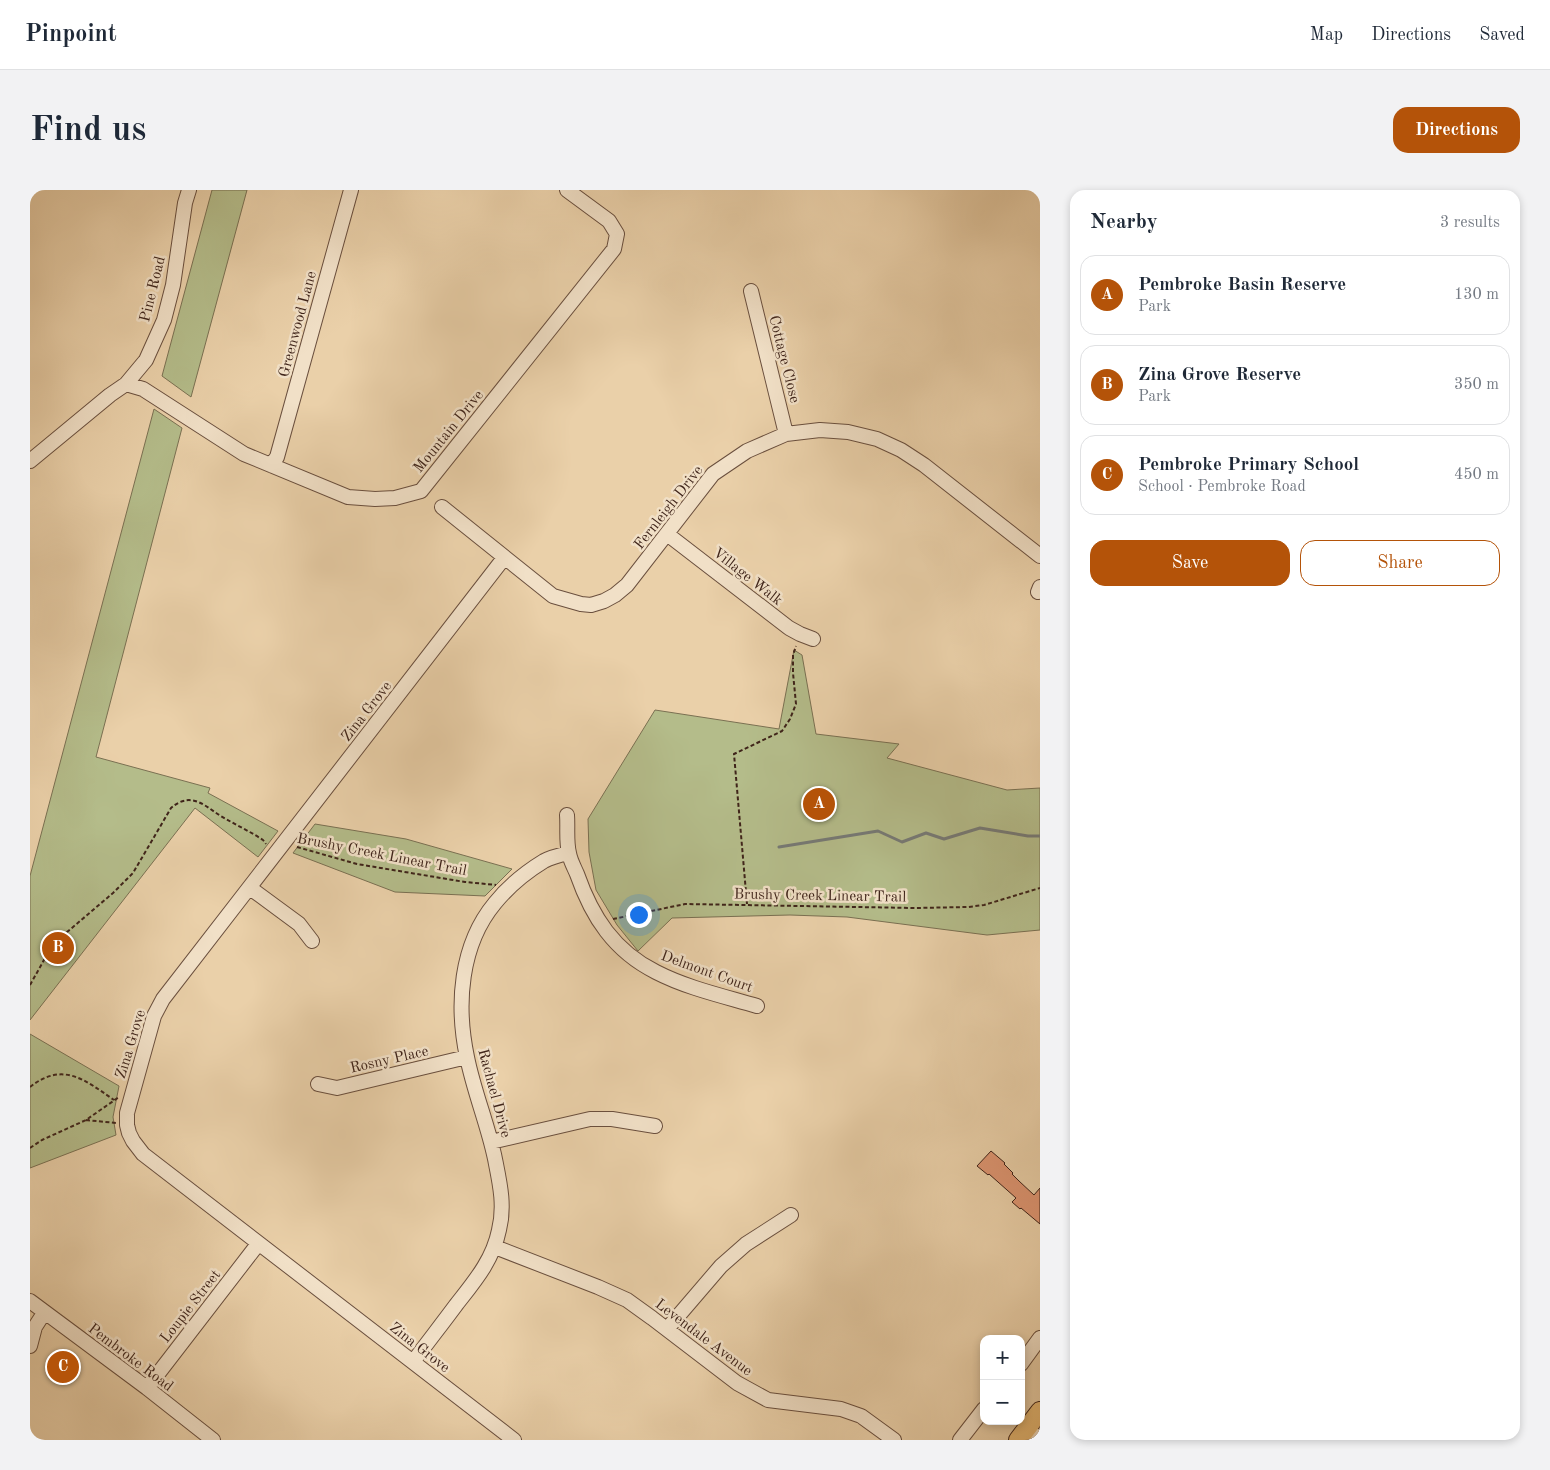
<!DOCTYPE html>
<meta charset="utf-8">
<style>
:root{--surface:#fff;--page:#f2f2f3;--text:#1f2937;--muted:#747a83;--line:#e0e1e3;--accent:#b45309}
body{margin:0;font-family:"Old Standard TT",serif;background:var(--page);color:var(--text)}
.controls{position:absolute;right:15px;bottom:15px;display:grid;overflow:hidden;border-radius:10px;box-shadow:0 2px 8px #0003}
.controls button{width:45px;height:45px;display:grid;place-items:center;padding:0;border:0;border-bottom:1px solid var(--line);background:var(--surface);color:var(--text);font:25px sans-serif}
.you{position:absolute;left:608px;top:724px;width:18px;height:18px;margin:-12px;border:4px solid #fff;border-radius:50%;background:#1a73e8;box-shadow:0 0 0 8px #1a73e833}
.badge{display:grid;place-items:center;width:32px;height:32px;border-radius:50%;background:var(--accent);color:#fff;font-size:16px;font-weight:700}
.pin{position:absolute;translate:-50% -50%;border:2px solid #fff;box-shadow:0 1px 5px #0006}
.list{margin:0;padding:0;list-style:none}
h2{display:flex;justify-content:space-between;align-items:center;height:65px;margin:0;padding:0 20px;font-size:21px}
h2 small{font-size:16px;font-weight:400;color:var(--muted)}
.list li{display:grid;grid-template-columns:32px 1fr auto;gap:15px;align-items:center;box-sizing:border-box;height:80px;margin:0 10px 10px;padding:0 10px;border:1px solid var(--line);border-radius:15px}
.list b{display:block;font-size:19px;white-space:nowrap}
.list p{margin:0;font-size:16px;white-space:nowrap;color:var(--muted)}
.list em{font-size:16px;font-style:normal;color:var(--muted)}
.actions{display:flex;gap:10px;padding:15px 20px}
.actions a{flex:1;padding:11px 0;border:1px solid var(--accent);border-radius:15px;text-align:center;font-size:18px;color:var(--accent)}
.actions .main{background:var(--accent);color:#fff}
.map{position:relative;flex:none;width:1010px;height:1250px;overflow:hidden;border-radius:15px}
header{display:flex;align-items:center;gap:30px;box-sizing:border-box;height:70px;padding:0 25px;background:var(--surface);border-bottom:1px solid var(--line)}
header strong{font-size:24px}
nav{display:flex;gap:28px;margin-inline-start:auto;font-size:18px}
.intro{display:flex;align-items:center;justify-content:space-between;box-sizing:border-box;height:120px;padding:0 30px}
h1{margin:0;font-size:35px}
.button{padding:12px 22px;border-radius:15px;background:var(--accent);color:#fff;font-size:18px;font-weight:700}
main{display:flex;gap:30px;padding:0 30px}
aside{flex:1;background:var(--surface);border-radius:15px;box-shadow:0 2px 8px #0003}
.map>svg:first-child{display:block}
.green{fill:#b4bc8a;stroke:#7a7052}
.lines{fill:none;stroke-linecap:round;stroke-linejoin:round}
.stream{stroke:#767a76;stroke-width:3}
.building{fill:#de9673;stroke:#3f241a}
.minor-casing{stroke:#6a4f3e;stroke-width:16}
.major-casing{stroke:#3f241a;stroke-width:20}
.path{stroke:#3f241a;stroke-width:2;stroke-dasharray:4 2.5;stroke-linecap:butt}
.minor{stroke:#f1e0c7;stroke-width:14}
.major{stroke:#e5b874;stroke-width:18}
.labels{text-anchor:middle;stroke-width:5;stroke-linejoin:round;paint-order:stroke}
.street-label{font-size:15px;fill:#3f241a;stroke:#f1e0c7}
</style>
<header>
<strong>Pinpoint</strong>
<nav><a>Map</a><a>Directions</a><a>Saved</a></nav>
</header>
<div class="intro"><h1>Find us</h1><a class="button">Directions</a></div>
<main>
<div class="map">
<svg width="1010" height="1250" viewBox="0 0 1010 1250">
<rect width="100%" height="100%" fill="#ead0a9"/>
<filter id="stains"><feTurbulence type="fractalNoise" baseFrequency=".004" numOctaves="4"/><feColorMatrix values="0 0 0 0 .2 0 0 0 0 .09 0 0 0 0 .02 0 0 0 .5 -.17"/></filter>
<radialGradient id="worn" r=".72"><stop offset=".6" stop-color="#630" stop-opacity="0"/><stop offset="1" stop-color="#630" stop-opacity=".3"/></radialGradient>
<path class="green" d="M182,0H217L161,207L132,186Z
M124,219L152,238L66,567L180,598L178,603L248,641L228,667L165,618L0,830V686Z
M764,460L772,465L786,544L869,554L857,568L977,600L1010,598V740L957,745L817,727L760,725L642,728L608,761L587,735L566,700L559,662L558,629L625,520L749,539Z
M285,634L376,649L482,679L455,706L365,702L263,663Z
M0,844L89,896L83,927L86,945L0,978Z"/>
<g class="lines">
<path class="stream" d="M749,657L848,641L872,652L896,643L914,649L950,638L998,646H1010"/>
</g>
<path class="building" d="M961,961L975,973L974,974L983,983L982,984L989,991L1004,1005L1010,998V1034L991,1018L990,1019L982,1012L986,1008L959,984L958,985L947,976Z"/>
<g class="lines">
<defs>
<path id="minor" d="M721,101L756,244
M96,194L113,199L214,264L318,307L345,309L365,308L391,301L584,59L587,44L579,31L537,0
M0,271L80,205L96,194L116,170L134,130L143,95L155,13L159,0
M241,275L247,267L321,0
M412,317L523,406L551,414L561,415L574,411L585,405L597,395L683,284L717,261L756,244L790,240L818,242L847,249L871,260L894,275L1010,366
M637,344L759,438L770,444L783,449
M474,368L133,809L124,826L97,923V935L99,943L103,951L113,964L484,1250
M1008,402L1010,397
M537,625C538,637 536,651 539,663C540,670 544,677 547,684C562,727 584,761 626,782C657,798 693,806 727,816
M220,698L269,734L282,751
M288,894L307,898L437,867
M461,952L560,929H582L625,936
M465,1057L568,1097L597,1110L622,1128L707,1193L738,1210L811,1219L831,1226L864,1250
M0,1111L117,1198L183,1250
M637,1139L691,1076L716,1054L761,1025
M0,1156L5,1137L14,1123
M383,1172C397,1153 412,1134 426,1115C444,1092 463,1070 469,1040C475,1016 470,994 465,969C458,935 444,902 437,867C426,815 430,755 465,713C478,697 496,682 514,671C521,667 530,665 539,663
M991,1174L1010,1148
M117,1198L228,1054
M997,1239L1010,1249
M930,1250L954,1219"/>
<path id="major" d="M988,1250L1010,1221"/>
</defs>
<use href="#minor" class="minor-casing"/>
<use href="#major" class="major-casing"/>
<path class="path" d="M267,657L327,674L435,692L466,695
M717,714L704,564L752,541L760,529L766,514L763,483V465L766,456
M583,729L655,714L885,718L938,717L954,715L1010,698
M0,795L23,754L83,703L103,683L141,618C163,599 177,619 196,629C208,636 221,642 233,650L236,654
M0,897C33,871 55,890 84,910
M56,930L86,933
M0,958L12,950L56,930L89,907"/>
<use href="#minor" class="minor"/>
<use href="#major" class="major"/>
</g>
<g class="labels">
<g class="street-label">
<text transform="translate(122 99) rotate(-76)" y="5">Pine Road</text>
<text transform="translate(267 134) rotate(-75)" y="5">Greenwood Lane</text>
<text transform="translate(755 169) rotate(76)" y="5">Cottage Close</text>
<text transform="translate(418 241) rotate(-51)" y="5">Mountain Drive</text>
<text transform="translate(638 317) rotate(-52)" y="5">Fernleigh Drive</text>
<text transform="translate(718 386) rotate(38)" y="5">Village Walk</text>
<text transform="translate(336 521) rotate(-52)" y="5">Zina Grove</text>
<text transform="translate(352 664) rotate(11)" y="5">Brushy Creek Linear Trail</text>
<text transform="translate(790 705) rotate(1)" y="5">Brushy Creek Linear Trail</text>
<text transform="translate(677 781) rotate(20)" y="5">Delmont Court</text>
<text transform="translate(100 854) rotate(-73)" y="5">Zina Grove</text>
<text transform="translate(359 869) rotate(-13)" y="5">Rosny Place</text>
<text transform="translate(465 903) rotate(75)" y="5">Rachael Drive</text>
<text transform="translate(160 1116) rotate(-52)" y="5">Loupie Street</text>
<text transform="translate(674 1147) rotate(37)" y="5">Levendale Avenue</text>
<text transform="translate(390 1157) rotate(38)" y="5">Zina Grove</text>
<text transform="translate(101 1167) rotate(37)" y="5">Pembroke Road</text>
</g>
</g>
<rect width="100%" height="100%" filter="url(#stains)"/>
<rect width="100%" height="100%" fill="url(#worn)"/>
</svg>
<div class="controls">
<button>+</button>
<button>−</button>
</div>
<div class="you"></div>
<div class="pin badge" style="left:789px;top:614px">A</div>
<div class="pin badge" style="left:28px;top:758px">B</div>
<div class="pin badge" style="left:33px;top:1177px">C</div>
</div>
<aside>
<h2>Nearby<small>3 results</small></h2>
<ul class="list">
<li><span class="badge">A</span><div><b>Pembroke Basin Reserve</b><p>Park</p></div><em>130 m</em></li>
<li><span class="badge">B</span><div><b>Zina Grove Reserve</b><p>Park</p></div><em>350 m</em></li>
<li><span class="badge">C</span><div><b>Pembroke Primary School</b><p>School · Pembroke Road</p></div><em>450 m</em></li>
</ul>
<div class="actions"><a class="main">Save</a><a>Share</a></div>
</aside>
</main>
